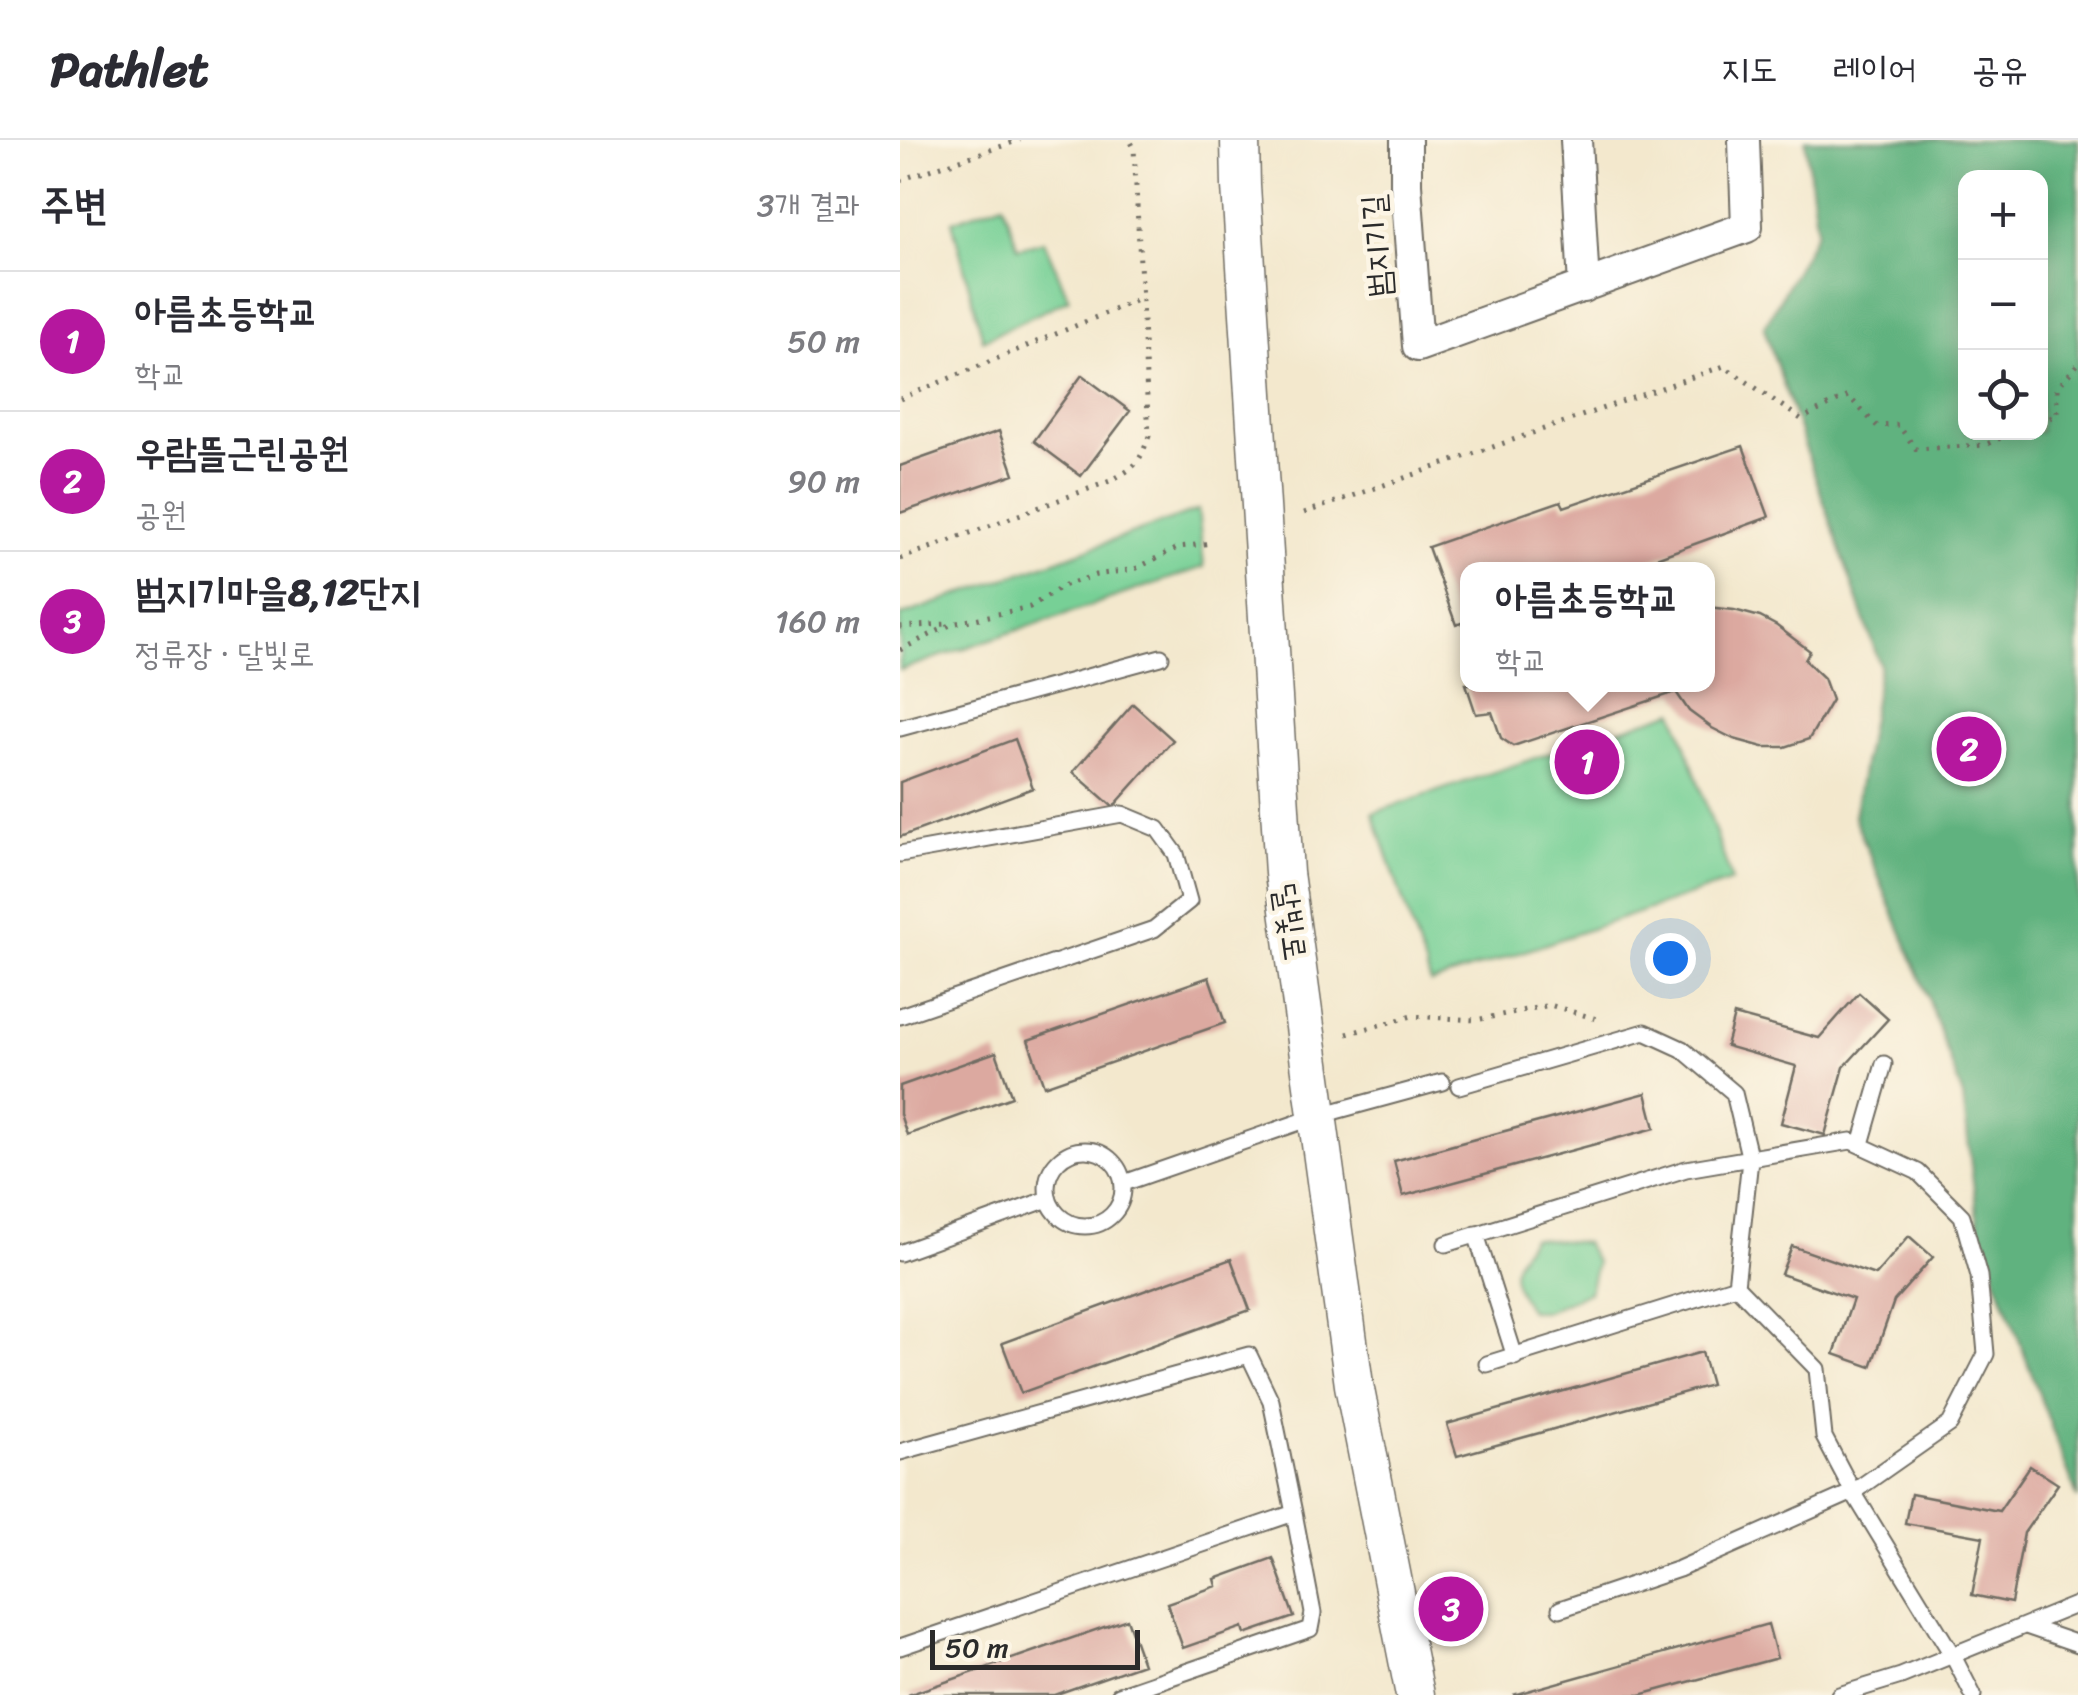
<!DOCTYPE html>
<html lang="ko">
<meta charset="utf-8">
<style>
:root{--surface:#fff;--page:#f7f7f7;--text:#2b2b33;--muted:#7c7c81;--line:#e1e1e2;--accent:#b5179e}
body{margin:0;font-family:Sriracha,"Poor Story",sans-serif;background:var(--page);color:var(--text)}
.controls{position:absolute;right:30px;top:30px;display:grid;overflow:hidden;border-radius:20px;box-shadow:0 5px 25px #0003}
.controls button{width:90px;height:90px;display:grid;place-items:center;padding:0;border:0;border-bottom:2px solid var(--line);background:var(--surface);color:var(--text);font:50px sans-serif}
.scale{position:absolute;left:30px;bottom:25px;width:210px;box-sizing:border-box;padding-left:10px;border:5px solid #2b2b2b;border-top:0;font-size:28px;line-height:35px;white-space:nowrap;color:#2b2b2b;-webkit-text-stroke:8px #fcf5e5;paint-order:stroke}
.you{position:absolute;left:770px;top:818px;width:35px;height:35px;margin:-25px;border:8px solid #fff;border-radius:50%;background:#1a73e8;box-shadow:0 0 0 15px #1a73e833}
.badge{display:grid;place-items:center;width:65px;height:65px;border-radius:50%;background:var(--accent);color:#fff;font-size:32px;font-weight:700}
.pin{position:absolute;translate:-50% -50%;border:5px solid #fff;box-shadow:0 2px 10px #0006}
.popup{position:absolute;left:560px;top:422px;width:255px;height:130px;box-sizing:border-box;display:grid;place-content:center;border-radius:20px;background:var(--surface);filter:drop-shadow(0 2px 8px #0005);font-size:32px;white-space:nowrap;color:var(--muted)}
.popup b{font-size:38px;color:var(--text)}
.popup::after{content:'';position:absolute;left:50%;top:100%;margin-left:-20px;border:20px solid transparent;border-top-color:var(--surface)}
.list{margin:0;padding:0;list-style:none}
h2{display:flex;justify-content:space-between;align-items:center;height:130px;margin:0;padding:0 40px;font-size:42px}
h2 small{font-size:32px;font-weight:400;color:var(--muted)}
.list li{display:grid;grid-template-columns:65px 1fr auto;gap:30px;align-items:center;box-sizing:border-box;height:140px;padding:0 40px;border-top:2px solid var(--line)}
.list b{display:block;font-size:38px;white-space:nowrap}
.list p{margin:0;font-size:32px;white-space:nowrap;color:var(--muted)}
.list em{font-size:32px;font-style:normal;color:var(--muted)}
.icon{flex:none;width:55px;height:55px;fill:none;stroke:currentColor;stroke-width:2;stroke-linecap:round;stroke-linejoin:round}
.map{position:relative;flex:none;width:1178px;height:1555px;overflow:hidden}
header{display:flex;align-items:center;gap:60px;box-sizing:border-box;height:140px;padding:0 50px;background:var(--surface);border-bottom:2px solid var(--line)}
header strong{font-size:48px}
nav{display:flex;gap:55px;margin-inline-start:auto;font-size:35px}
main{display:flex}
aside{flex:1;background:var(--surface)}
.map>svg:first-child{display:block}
.green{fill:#77d096;stroke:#517e60;stroke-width:2.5}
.forest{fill:#61b27f;stroke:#466e55;stroke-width:2.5;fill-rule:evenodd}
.building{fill:#dca9a0}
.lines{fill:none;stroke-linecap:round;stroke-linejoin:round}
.service-casing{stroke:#716d64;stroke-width:19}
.minor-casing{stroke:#716d64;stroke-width:34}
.tertiary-casing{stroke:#716d64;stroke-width:41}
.path{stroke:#716d64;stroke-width:5;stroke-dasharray:2.5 8;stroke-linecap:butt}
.service{stroke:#fff;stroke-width:15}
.minor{stroke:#fff;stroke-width:30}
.tertiary{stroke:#fff;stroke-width:38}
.labels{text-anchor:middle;stroke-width:9;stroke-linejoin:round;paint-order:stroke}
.street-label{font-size:32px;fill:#2b2b2b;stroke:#fcf5e5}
</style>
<header>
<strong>Pathlet</strong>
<nav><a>지도</a><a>레이어</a><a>공유</a></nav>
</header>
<main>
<aside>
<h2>주변<small>3개 결과</small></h2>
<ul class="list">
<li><span class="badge">1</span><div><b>아름초등학교</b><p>학교</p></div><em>50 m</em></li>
<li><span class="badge">2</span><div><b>우람뜰근린공원</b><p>공원</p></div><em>90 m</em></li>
<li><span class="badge">3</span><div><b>범지기마을8,12단지</b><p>정류장 · 달빛로</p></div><em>160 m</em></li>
</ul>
</aside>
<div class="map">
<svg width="1178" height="1555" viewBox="0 0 1178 1555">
<rect width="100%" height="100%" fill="#fcf5e5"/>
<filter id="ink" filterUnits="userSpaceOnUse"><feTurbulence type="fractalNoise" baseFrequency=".01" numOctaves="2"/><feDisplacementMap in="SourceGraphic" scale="20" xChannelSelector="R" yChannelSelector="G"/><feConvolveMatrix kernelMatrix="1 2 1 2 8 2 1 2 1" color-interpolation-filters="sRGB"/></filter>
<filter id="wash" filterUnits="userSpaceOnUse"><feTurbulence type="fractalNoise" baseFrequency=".0048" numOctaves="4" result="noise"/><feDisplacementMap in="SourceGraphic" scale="40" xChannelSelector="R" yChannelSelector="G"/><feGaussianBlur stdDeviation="2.25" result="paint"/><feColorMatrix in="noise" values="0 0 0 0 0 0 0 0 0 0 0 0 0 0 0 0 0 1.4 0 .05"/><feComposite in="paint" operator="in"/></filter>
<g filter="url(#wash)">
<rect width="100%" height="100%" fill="#f3e8cd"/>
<path class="green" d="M103,63L118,108L144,101L169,159L83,200L52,81Z
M298,370L304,427L0,530V476Z
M774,571L832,741L531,843L473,673Z
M632,1098L685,1103L696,1123L689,1152L646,1171H630C608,1134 607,1132 632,1098Z"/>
<path class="forest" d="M905,0H1178V1359L1079,1092L1063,957L1026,852L954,677L980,525L864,188L917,91ZM1066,38H1140V292H1066Z"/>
<g id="blocks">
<path class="building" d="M182,235L230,271L181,336L134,301Z
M99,291L114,334L0,373V326Z
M843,306L869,377L734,426L733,430H567V481L556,485L528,407L661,361L664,367Z
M807,467L834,470L860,477L877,486L910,511L905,520L924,538L932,560L909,599L885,607H863L834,599L812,588L789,571L776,552L613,606L601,598L592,572L576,574L566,544H807Z
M233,564L273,600L213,667L173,632Z
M115,599L133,648L0,697V642Z
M309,837L325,883L144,946L128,900Z
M959,853L988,879L944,927L925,995L881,983L896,926L826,906L834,875L919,898Z
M96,912L112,957L7,995L0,974V946Z
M746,953L755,988L503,1056L494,1021Z
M1009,1096L1033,1117L994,1161L971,1227L934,1214L953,1159L881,1134L892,1106L975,1135Z
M331,1119L350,1170L121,1253L102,1203Z
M802,1212L811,1245L557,1316L547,1284Z
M1130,1326L1158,1344L1124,1393L1111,1463L1072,1455L1083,1397L1005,1383L1011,1354L1099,1371Z
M373,1418L394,1477L345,1494L343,1487L283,1508L267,1463L317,1446L315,1439Z
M227,1479L243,1524L154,1555H8Z
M868,1484L877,1518L740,1555H613Z"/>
</g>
</g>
<g filter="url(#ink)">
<use href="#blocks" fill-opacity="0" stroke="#716d64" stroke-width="2.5"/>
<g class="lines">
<defs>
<path id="service" d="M0,588L261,517
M0,714L222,674L258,689L276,714L289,761L254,789L0,876
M559,946L745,892L782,909L834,953L850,1020L836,1146L917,1229L924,1297L953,1352L1053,1516L1073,1555
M961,1004L984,924
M147 1048a38 38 0 1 1 76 0a38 38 0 1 1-76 0Z
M224,1043L417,976L542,942
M576,1094L615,1217
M546,1104L786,1029L951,1001L1018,1032L1062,1076L1079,1136L1086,1214L1050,1284L953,1352L779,1429L660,1469
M0,1113L148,1059
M587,1224L836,1146
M0,1312L349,1215L371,1261L394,1373
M1126,1486L1178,1504
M0,1507L394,1373L413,1473L410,1489L219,1555
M939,1555L1001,1536L1178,1464"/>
<path id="minor" d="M506,0V44L518,206L847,87L844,0
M676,0L684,147"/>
<path id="tertiary" d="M340,0L341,46L384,733L454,1245L515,1555"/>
</defs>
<use href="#service" class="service-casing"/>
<use href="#minor" class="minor-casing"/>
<use href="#tertiary" class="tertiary-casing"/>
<path class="path" d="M0,40L120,0
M0,259L242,158
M1140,282L1157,275V248L1178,224
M404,373L824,226L901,279L948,256L977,286L998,285L1016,309L1085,305L1114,292
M0,419L210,341C236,327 239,324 249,296L234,8L230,0
M0,487L47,484
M0,510L52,484L130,467L162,446L196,435L235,429L279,407L312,403
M447,894L512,876L576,880L650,865L703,881"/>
<use href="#service" class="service"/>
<use href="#minor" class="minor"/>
<use href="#tertiary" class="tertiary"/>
</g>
</g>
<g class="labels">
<g class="street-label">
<text transform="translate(476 106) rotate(-94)" y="11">범지기길</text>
<text transform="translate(391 782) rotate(82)" y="11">달빛로</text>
</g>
</g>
</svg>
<div class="controls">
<button>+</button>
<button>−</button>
<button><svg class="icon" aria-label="locate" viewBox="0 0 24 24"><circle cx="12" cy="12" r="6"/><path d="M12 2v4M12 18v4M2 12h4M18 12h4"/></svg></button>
</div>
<div class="scale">50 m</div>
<div class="you"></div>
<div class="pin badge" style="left:687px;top:622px">1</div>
<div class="popup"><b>아름초등학교</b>학교</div>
<div class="pin badge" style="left:1069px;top:609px">2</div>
<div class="pin badge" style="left:551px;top:1469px">3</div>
</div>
</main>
